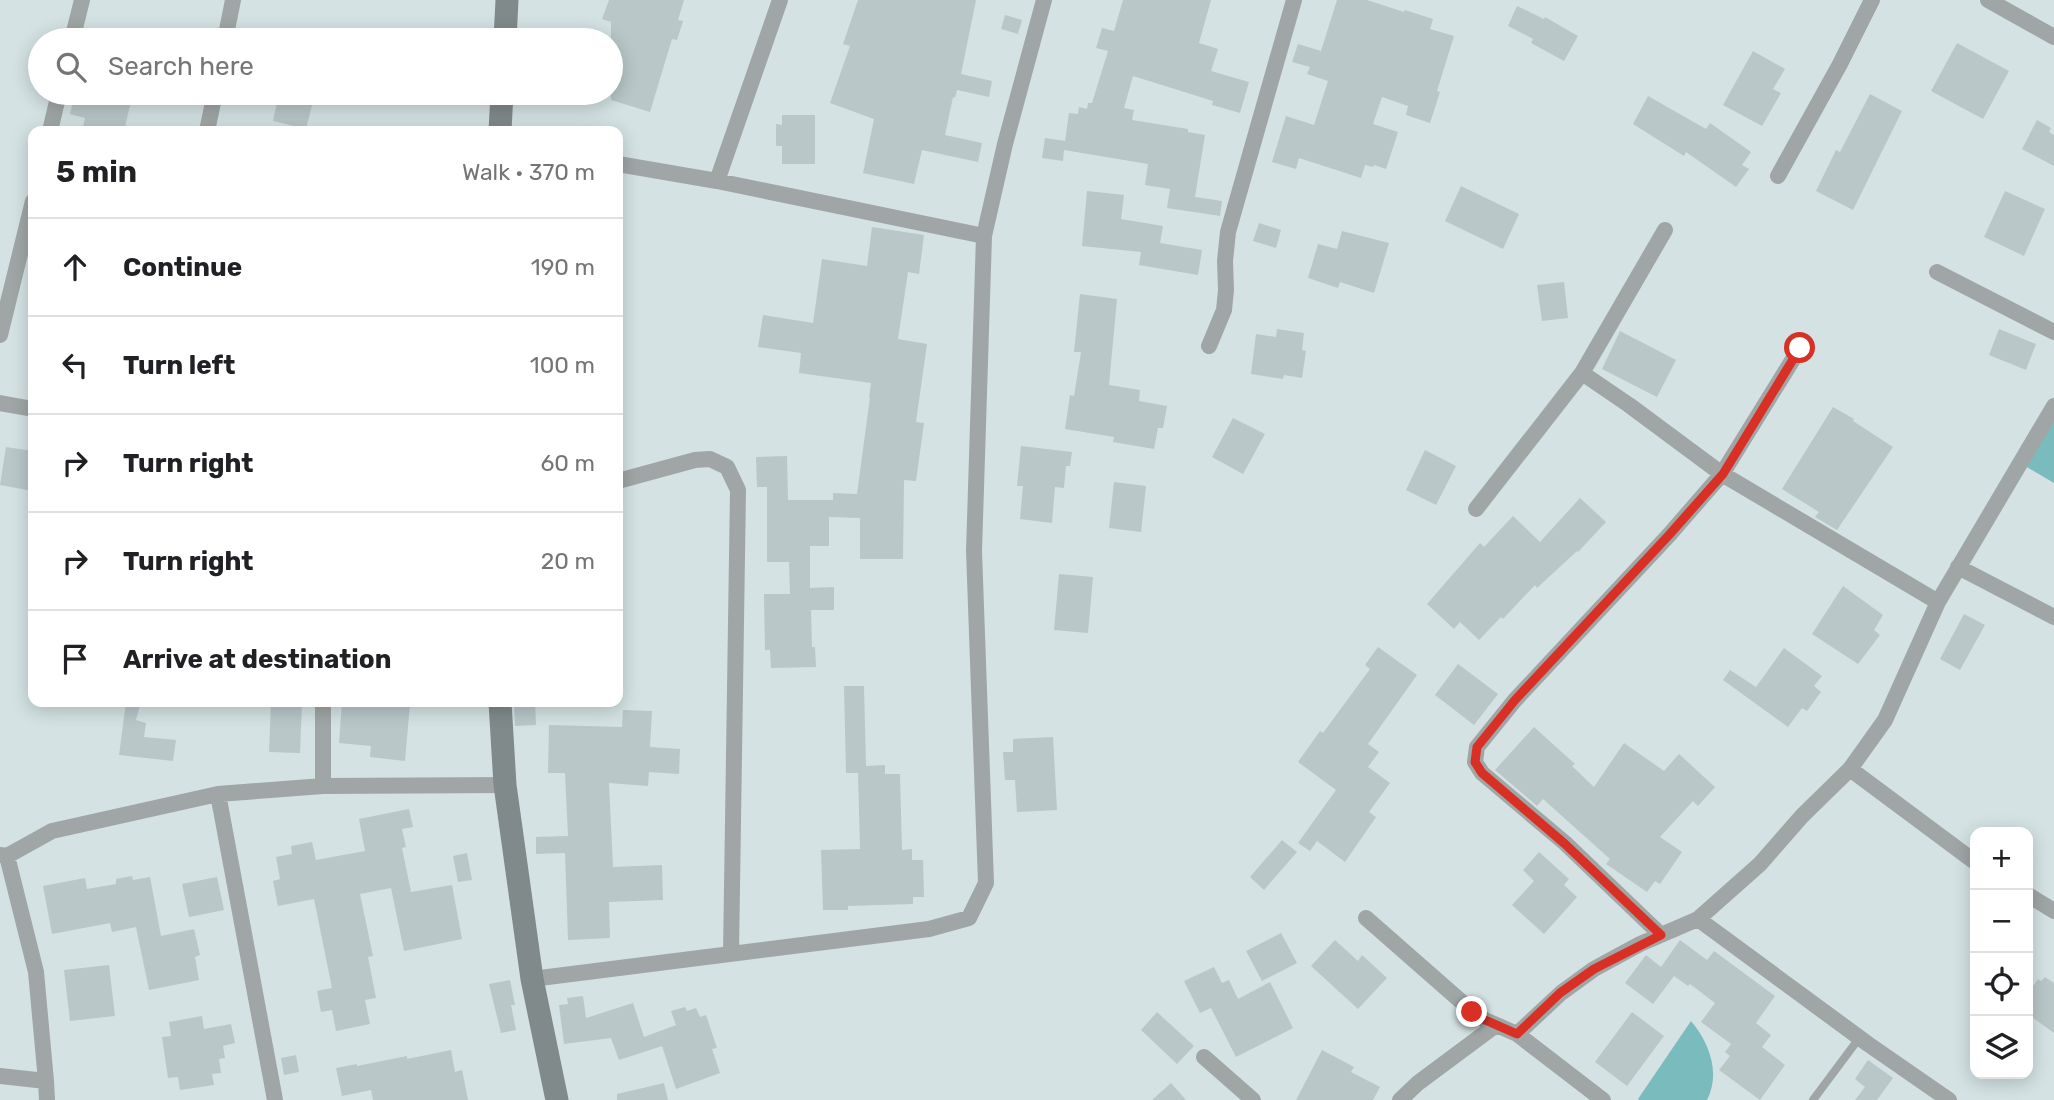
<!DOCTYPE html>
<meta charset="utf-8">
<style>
:root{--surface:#fff;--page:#f6f6f6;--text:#202124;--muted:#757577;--line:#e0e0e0}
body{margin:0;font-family:Rubik,sans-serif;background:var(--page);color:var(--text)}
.controls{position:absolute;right:21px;bottom:21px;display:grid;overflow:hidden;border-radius:14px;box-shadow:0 4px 18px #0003}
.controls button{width:63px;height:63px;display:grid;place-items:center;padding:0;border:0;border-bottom:2px solid var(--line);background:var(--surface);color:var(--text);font:35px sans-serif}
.stop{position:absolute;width:21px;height:21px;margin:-16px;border:5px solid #d93025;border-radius:50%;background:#fff}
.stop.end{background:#d93025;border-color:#fff;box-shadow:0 2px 7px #0008}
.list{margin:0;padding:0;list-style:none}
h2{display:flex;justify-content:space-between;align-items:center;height:91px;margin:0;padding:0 28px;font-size:30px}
h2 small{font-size:23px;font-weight:400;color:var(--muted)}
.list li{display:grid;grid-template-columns:46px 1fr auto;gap:21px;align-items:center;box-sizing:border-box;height:98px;padding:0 28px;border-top:2px solid var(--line)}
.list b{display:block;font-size:26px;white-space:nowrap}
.list em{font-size:23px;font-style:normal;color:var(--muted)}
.icon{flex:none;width:38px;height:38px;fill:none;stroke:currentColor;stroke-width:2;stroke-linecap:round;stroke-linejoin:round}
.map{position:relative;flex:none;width:2054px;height:1100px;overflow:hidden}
.search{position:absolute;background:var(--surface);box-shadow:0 4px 18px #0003;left:28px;top:28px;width:595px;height:77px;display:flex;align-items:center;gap:18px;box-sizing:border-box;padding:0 24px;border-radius:38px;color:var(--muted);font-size:26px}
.panel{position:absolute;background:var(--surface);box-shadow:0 4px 18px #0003;left:28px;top:126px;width:595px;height:581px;border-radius:14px}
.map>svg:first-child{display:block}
.green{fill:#7abbbe}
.building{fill:#b9c7c8}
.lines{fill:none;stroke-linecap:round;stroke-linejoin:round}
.lane{stroke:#a0a6a6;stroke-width:8}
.street{stroke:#a0a6a6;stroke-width:16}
.secondary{stroke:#818a8b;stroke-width:23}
.route{stroke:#d93025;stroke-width:9}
</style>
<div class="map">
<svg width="2054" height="1100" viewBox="0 0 2054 1100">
<rect width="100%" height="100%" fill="#d4e2e3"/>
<path class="green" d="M2054,413V483L2025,466Z
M1691,1021C1709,1042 1721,1073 1707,1100H1639L1638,1099Z"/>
<path class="building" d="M609,0H684L678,20L683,21L677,40L672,39L650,112L611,100V22L602,19Z
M858,0H976L961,74L992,81L989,97L957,90L955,98L953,97L945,135L982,143L978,162L922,150L914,184L863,173L874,119L830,103L850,46L843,44Z
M1123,0H1211L1199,43L1218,49L1211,71L1249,82L1240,113L1212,105L1213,101L1133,76L1124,108L1134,110L1132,120L1188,129V132L1205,135L1195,197L1222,201L1220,216L1167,208L1170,189L1145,185L1148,164L1064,150L1063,161L1042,158L1045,138L1065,141L1069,113L1078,114L1079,107L1087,109L1088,103H1092L1108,51L1096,48L1102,28L1114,31Z
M1337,0H1367L1404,12L1405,10L1433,19L1430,29L1454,36L1437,91L1440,92L1430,123L1406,115L1408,106L1382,97L1373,124L1398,132L1386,169L1374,165L1373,167L1365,165L1361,178L1299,158L1296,169L1272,162L1286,116L1314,125L1328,81L1307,74L1310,67L1292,62L1298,44L1321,51Z
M1517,6L1544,19L1545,17L1578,36L1564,61L1531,43L1533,39L1508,26Z
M1005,15L1022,20L1018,34L1001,29Z
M1957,43L2009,71L1983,119L1931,91Z
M1753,51L1785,69L1773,89L1781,93L1762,126L1723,105Z
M75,93H114L132,97L124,131H82L85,118L70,114Z
M279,93H315L306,129L273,121Z
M1870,94L1902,111L1853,210L1816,191L1836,150L1840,152Z
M1648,96L1706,129L1710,123L1751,152L1742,165L1749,169L1736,187L1686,152L1684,156L1633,124Z
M782,115H815V164H782V146H776V124L782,125Z
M2037,120L2051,128L2049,132L2054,135V166L2022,149Z
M1461,186L1519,214L1503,249L1445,221Z
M1087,191L1124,195L1121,219L1163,226L1160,243L1202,250L1198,275L1139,265L1141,252L1082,246Z
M2005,191L2045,209L2024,256L1984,237Z
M1259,223L1281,230L1276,248L1253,241Z
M872,227L924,235L919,274L908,272L898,339L927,344L916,422L924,423L916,481L904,480L903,559H860V518L829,517V546H810V588L834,587V610H811L812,647H815L816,667L771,668L770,650H765L764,594H790L789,562H767V487H757L756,457L787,456L788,500H833V493L857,494L870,397H869L871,383L799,373L801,353L758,347L763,315L813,323L822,259L867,266Z
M1342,231L1389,243L1374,293L1340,282L1338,288L1308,278L1318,244L1337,249Z
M1564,282L1568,318L1542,321L1537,285Z
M1080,294L1117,299L1109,385L1140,390L1139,401L1167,406L1163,428H1158L1154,449L1113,442L1114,437L1065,429L1070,395L1074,396L1081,352H1074Z
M1277,329L1304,333L1302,350L1306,351L1302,378L1284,375L1283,379L1251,374L1256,334L1276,337Z
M1999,329L2036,344L2026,370L1989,355Z
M1620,331L1676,360L1657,397L1602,369Z
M1833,407L1854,419L1853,421L1893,447L1837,530L1815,517L1819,512L1782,489Z
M1233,418L1265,434L1243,474L1212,457Z
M1021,446L1072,452L1070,466H1066L1064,488L1055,487L1052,523L1020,519L1023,486H1017Z
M6,447L33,451V491L0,485Z
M1425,450L1456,466L1436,505L1406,490Z
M1114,482L1146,486L1141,532L1109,528Z
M1580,498L1606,522L1578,552L1577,551L1537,588L1535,585L1503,619L1501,617L1479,640L1460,622L1454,629L1427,604L1480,543L1484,547L1513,516L1540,542Z
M1059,574L1093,577L1088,633L1054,630Z
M1843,586L1883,615L1874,630L1880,635L1858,664L1812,634Z
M1964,614L1985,625L1960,670L1940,659Z
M1378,647L1417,675L1368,744L1379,752L1368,767L1390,783L1369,812L1376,817L1345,862L1317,841L1310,851L1298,843L1336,790L1298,762L1320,731L1323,733L1370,669L1365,665Z
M1784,648L1822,676L1814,686L1821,692L1807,711L1802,708L1788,727L1723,680L1730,670L1756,687Z
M1458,664L1498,694L1474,725L1435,695Z
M844,686H864L866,766L885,765V774H900L902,850L912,849V860H923L924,897H913V904L848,906V910H823L821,850L860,849L858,773H846Z
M126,702H141L136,720L146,723L144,737L176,740L173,761L119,755Z
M271,702H302L300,753L269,752Z
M342,702H404L410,704L405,761L370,757L371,746L339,743Z
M514,702H535L536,725L515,726Z
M623,710L652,711L650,747L680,749L679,774L649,772L648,786L609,783L613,867L662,865L663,900L609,902L610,938L568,940L565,853L536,854V837L568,836L565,773H548L549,725L622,727Z
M1534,727L1575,764L1572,766L1594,787L1624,743L1664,771L1679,754L1715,787L1698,806L1693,801L1660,837L1682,852L1660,884L1655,881L1647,892L1606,864L1610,859L1543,799L1537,806L1495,770Z
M1053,737L1057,810L1017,812L1015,780H1005L1003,752H1013V739Z
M409,809L413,827L402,829L406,847L402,848L411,892L452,885L462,939L404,951L391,888L360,894L373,956L368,957L376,998L365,1000L370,1024L336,1031L332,1010L321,1012L317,991L332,988L314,899L278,906L273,881L280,879L276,857L292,854L291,846L312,842L316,860L365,851L359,819Z
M1282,840L1297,852L1264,890L1250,877Z
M1539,852L1569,879L1564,885L1577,897L1544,934L1512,905L1534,881L1523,870Z
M467,853L472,880L458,882L453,856Z
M132,876L133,880L150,877L161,936L194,929L200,955L195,957L199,980L149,990L136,927L112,932L110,923L52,934L43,886L85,878L87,889L116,884V879Z
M217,877L224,910L189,917L182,884Z
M1281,933L1297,963L1262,981L1246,951Z
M1335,940L1358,961L1362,955L1387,978L1358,1009L1311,966Z
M1680,940L1707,960L1714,951L1775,996L1756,1023L1771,1035L1762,1047L1785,1065L1760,1100L1719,1070L1730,1056L1725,1052L1731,1044L1701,1022L1715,1003L1690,984L1688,986L1674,976L1653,1004L1625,983L1646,955L1661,967Z
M109,965L115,1016L70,1021L64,970Z
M1214,967L1222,983L1229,980L1238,999L1270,982L1293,1028L1236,1057L1211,1008L1200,1013L1184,981Z
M2045,977L2054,983V1033L2028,1014V993L2038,979L2041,981Z
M510,980L515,1005H511L516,1030L501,1033L489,984Z
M583,996L586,1018L633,1003L644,1037L676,1025L671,1011L685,1007L687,1011L696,1008L700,1017L706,1015L717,1048L712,1049L720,1073L676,1089L662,1046L619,1060L611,1038L564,1044L559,1005L568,1004L567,998Z
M1157,1012L1194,1046L1177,1064L1141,1030Z
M1632,1012L1664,1036L1627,1086L1595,1062Z
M202,1016L204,1029L231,1024L235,1043L223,1046L225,1058L219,1059L221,1073L212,1074L214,1085L180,1090L178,1077L168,1078L162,1037L171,1036L169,1022Z
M451,1050L455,1072L462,1070L468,1100H373L371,1090L342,1096L336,1068L357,1064V1066L407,1056V1059Z
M1322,1050L1354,1067L1351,1072L1380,1087L1373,1100H1296Z
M296,1055L299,1072L284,1075L281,1058Z
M1868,1060L1893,1078L1877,1100H1855L1865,1087L1855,1079Z
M664,1083L668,1100H617V1094Z
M1171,1083L1186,1100H1152Z"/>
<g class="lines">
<path class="lane" d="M1813,1100L1860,1037"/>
<path class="street" d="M1988,0L2054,37
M72,40L82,0
M225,40L233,0
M50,131L59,93
M207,131L215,93
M618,164L717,181L984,236
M1778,176L1840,64L1872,0
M717,181L780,0
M1665,230L1582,373L1629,405L1722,474L1938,602
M1937,272L2054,332
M0,335L33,201
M1209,346L1224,310L1226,290L1225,261L1228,232L1294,0
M0,403L33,409
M618,481L695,460L710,459L727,467L738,490L731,954
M1476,509L1582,373
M1958,567L2054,617
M1850,769L1975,862
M323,786L505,785
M218,794L275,1100
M0,855L7,856L52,831L218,794L323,786V702
M7,856L36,972L46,1081L47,1100
M2028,895L2054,911
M1366,918L1472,1011L1485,1020L1517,1034L1603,1100
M1698,919L1868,1044L1949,1100
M1661,935L1565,843L1482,773L1475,762L1477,747L1515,700L1669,535L1722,474L1800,348
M532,979L929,929L969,918L986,883L974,551L984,236L1005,144L1044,0
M1517,1034L1561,993L1594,969L1640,944L1698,919L1760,864L1802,816L1850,769L1885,720L1938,602L2054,406
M1204,1057L1253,1100
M0,1076L46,1081
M1400,1100L1418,1083L1496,1025"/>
<path class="secondary" d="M505,40L507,0
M500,131L502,93
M500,702L505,785L532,979L557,1100"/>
</g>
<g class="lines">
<path class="route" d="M1472,1012L1485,1020L1517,1034L1560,993L1594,969L1661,935L1565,844L1482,773L1475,762L1477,747L1515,700L1669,535L1723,474L1800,348"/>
</g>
</svg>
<div class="controls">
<button>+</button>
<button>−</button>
<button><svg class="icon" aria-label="locate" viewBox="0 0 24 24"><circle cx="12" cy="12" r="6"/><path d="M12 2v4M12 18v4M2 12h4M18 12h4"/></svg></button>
<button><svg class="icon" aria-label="layers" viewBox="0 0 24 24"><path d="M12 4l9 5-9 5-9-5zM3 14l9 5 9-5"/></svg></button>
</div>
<div class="stop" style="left:1800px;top:348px"></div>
<div class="stop end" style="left:1472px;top:1012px"></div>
<div class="search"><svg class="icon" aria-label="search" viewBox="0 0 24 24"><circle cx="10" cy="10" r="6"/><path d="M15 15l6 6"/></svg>Search here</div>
<section class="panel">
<h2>5 min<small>Walk · 370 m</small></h2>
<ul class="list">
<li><svg class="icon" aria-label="ahead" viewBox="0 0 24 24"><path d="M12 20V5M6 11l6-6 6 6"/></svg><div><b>Continue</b></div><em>190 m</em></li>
<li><svg class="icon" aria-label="left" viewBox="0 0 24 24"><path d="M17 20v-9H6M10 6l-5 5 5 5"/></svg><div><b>Turn left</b></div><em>100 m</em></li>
<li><svg class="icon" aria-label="right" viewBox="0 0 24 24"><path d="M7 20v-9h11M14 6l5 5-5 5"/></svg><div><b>Turn right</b></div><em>60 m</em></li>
<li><svg class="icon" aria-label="right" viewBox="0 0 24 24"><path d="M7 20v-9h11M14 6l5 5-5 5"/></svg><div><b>Turn right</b></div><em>20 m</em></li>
<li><svg class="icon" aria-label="arrive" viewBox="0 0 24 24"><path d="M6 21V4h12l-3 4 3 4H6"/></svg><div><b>Arrive at destination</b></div></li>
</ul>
</section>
</div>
